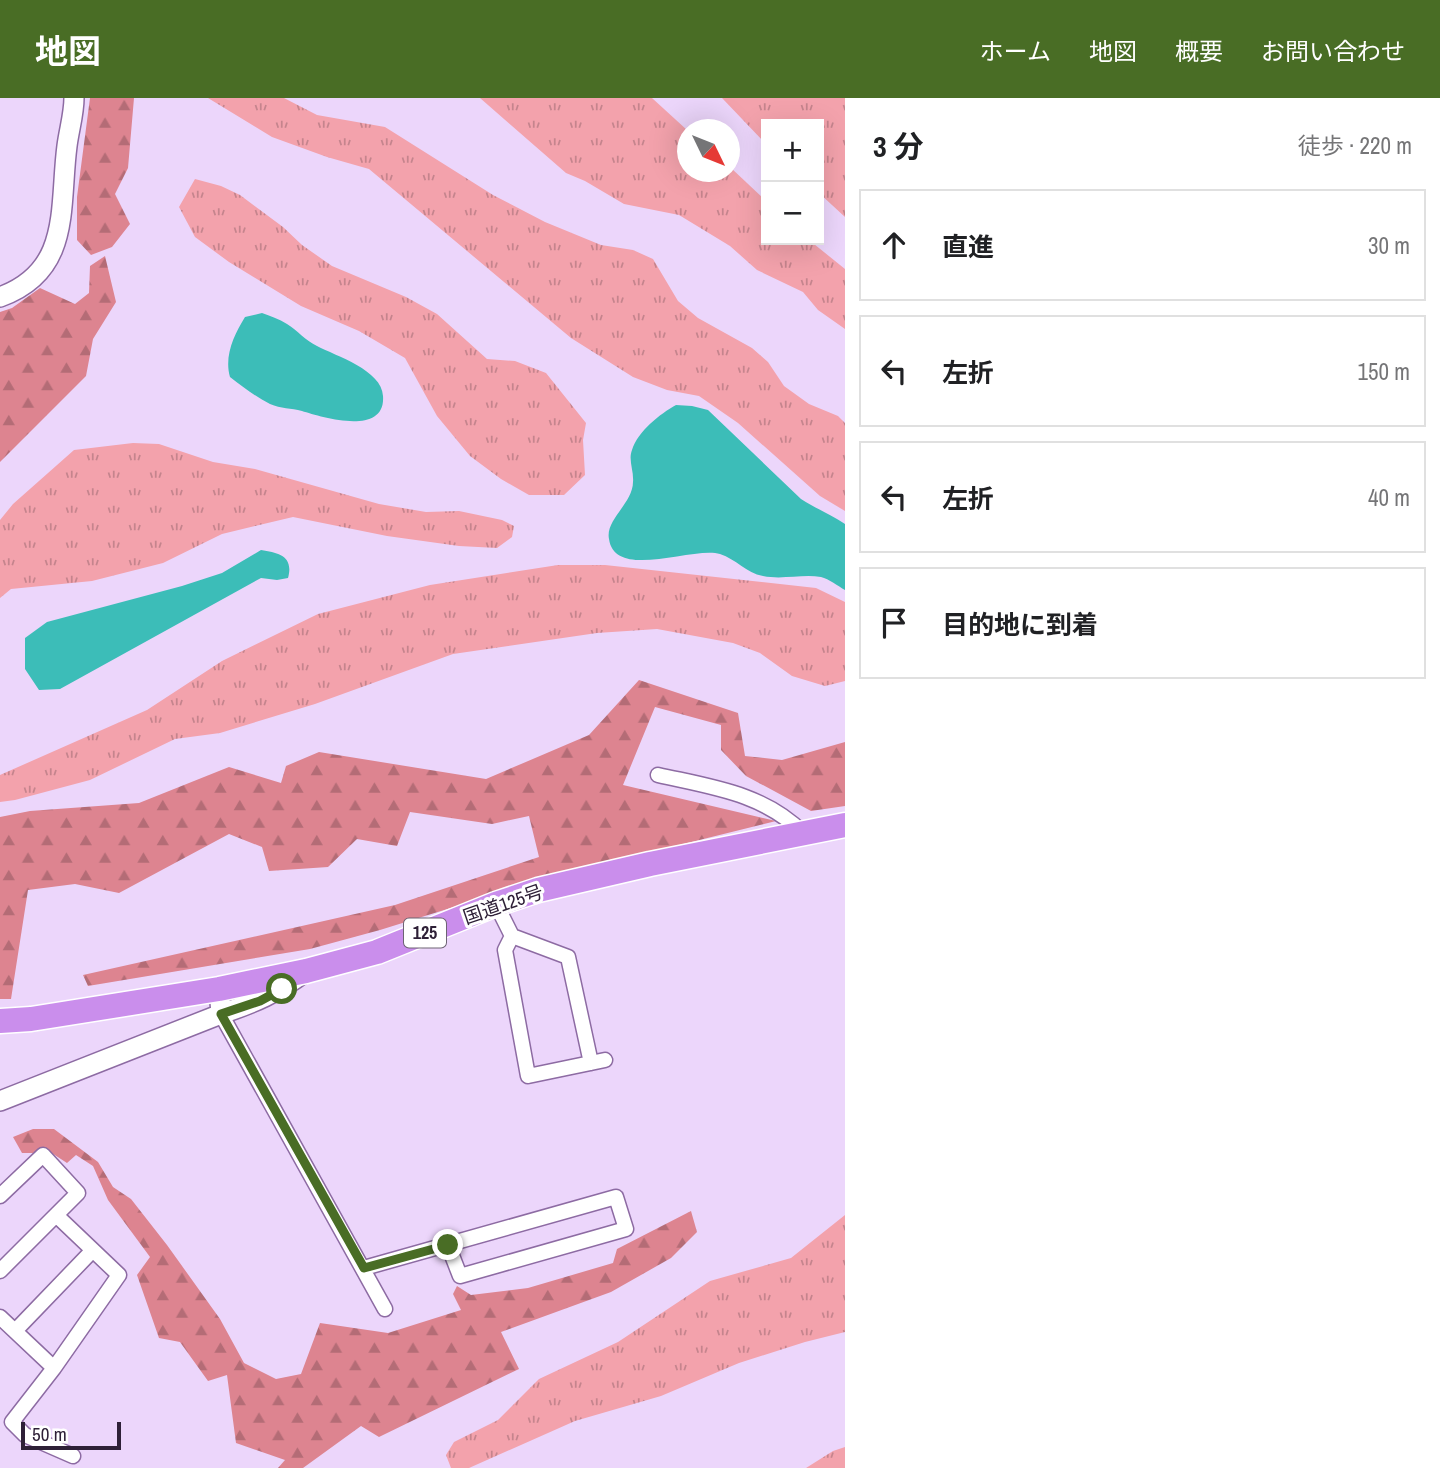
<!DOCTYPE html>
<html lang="ja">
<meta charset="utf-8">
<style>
:root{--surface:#fff;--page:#f6f6f6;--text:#202124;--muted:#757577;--line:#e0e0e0;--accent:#496d25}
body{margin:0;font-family:"Archivo Narrow","Noto Sans JP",sans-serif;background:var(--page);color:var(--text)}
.controls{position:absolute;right:21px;top:21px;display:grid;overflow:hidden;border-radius:0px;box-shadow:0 7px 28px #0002}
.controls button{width:63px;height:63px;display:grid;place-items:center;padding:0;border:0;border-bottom:2px solid var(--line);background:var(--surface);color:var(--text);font:35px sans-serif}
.compass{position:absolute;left:677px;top:21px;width:63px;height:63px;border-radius:50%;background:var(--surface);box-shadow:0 7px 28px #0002;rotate:133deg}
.scale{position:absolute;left:21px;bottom:18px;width:100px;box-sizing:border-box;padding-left:7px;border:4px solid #2e2037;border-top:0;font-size:19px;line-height:24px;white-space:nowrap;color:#2e2037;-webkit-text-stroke:5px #fff;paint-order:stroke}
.stop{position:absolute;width:21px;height:21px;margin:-16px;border:5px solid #496d25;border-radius:50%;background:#fff}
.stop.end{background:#496d25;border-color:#fff;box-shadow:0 2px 7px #0008}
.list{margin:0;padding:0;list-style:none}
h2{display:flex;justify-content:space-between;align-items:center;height:91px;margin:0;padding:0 28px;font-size:30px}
h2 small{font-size:23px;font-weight:400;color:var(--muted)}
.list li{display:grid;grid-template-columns:46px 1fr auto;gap:21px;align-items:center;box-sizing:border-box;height:112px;margin:0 14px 14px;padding:0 14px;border:2px solid var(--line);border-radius:0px}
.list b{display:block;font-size:26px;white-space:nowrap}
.list em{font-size:23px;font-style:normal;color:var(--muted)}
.icon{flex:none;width:38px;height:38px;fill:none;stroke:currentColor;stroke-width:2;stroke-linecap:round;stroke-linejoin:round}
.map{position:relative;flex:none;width:845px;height:1370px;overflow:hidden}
header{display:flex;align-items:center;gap:42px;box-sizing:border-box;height:98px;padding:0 35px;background:var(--accent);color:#fff}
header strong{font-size:33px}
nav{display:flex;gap:38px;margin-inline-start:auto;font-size:24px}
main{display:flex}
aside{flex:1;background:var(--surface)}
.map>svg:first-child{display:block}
.grass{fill:url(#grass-tufts)}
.forest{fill:url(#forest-firs)}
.water{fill:#3cbdb8}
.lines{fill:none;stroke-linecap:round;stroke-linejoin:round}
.minor-casing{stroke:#8d6ba3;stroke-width:17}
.tertiary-casing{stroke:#8d6ba3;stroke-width:22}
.trunk-casing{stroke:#fff;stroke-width:27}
.minor{stroke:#fff;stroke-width:14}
.tertiary{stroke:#fff;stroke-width:19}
.trunk{stroke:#ca8eec;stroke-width:24}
.route{stroke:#496d25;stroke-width:9}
.labels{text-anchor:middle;stroke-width:6;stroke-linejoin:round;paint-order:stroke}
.shield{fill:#fff;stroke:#6d6373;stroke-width:2}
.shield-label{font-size:18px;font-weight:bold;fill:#2e2037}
.street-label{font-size:19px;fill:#2e2037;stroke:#fff}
</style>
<header>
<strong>地図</strong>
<nav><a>ホーム</a><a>地図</a><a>概要</a><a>お問い合わせ</a></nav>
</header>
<main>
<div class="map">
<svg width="845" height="1370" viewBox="0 0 845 1370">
<defs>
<pattern id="grass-tufts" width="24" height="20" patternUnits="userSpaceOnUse" patternTransform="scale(1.75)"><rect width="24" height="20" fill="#f3a2ac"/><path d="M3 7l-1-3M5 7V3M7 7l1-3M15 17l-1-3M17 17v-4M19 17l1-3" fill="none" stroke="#c5848d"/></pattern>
<pattern id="forest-firs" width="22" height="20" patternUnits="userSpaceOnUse" patternTransform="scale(1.75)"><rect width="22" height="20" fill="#dd8490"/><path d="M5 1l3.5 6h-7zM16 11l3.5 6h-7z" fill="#b46c76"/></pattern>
</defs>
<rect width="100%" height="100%" fill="#ecd6fb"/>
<path class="grass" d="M208,0H284L317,17L385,29L493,97L545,124L601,147L633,152L653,161L678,203L698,220L752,250L768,264L784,288L809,306L838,318L845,325V413L820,398L738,325L699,298L667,292L633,279L571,240L369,71L327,59L272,39Z
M480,0H652L687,32L688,74H730V69L766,103V142H809L845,171V231L818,212L803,194L757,172L730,148L679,117L624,106L585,83L566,75Z
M722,0H845V119L819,95V26H766V46Z
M195,81L221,88L240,97L283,129L302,147L332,168L406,199L437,216L487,261L515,263L546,275L586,325L583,342L585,377L564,397H529L501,381L470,358L437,318L405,260L359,233L301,208L229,164L195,139L179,109Z
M133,345L159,346L213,364L255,371L379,406L426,414L459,413L502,422L514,428L512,439L497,450L459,448L387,438L293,419L222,436L163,465L92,483L11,491L0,500V422L13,406L74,352Z
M558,467H605L816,490L845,504V583L825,588L792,578L760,555L733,545L657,531L597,535L453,556L315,606L220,635L175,641L90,682L15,702L0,704V677L147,612L222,563L318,516L430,487Z
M845,1117V1234L805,1244L739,1265L661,1298L575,1323L469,1370H451L446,1357L454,1344L498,1322L539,1281L618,1244L710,1183L791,1160Z
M845,1349V1370H806L833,1353Z"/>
<path class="forest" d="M90,0H134L128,70L115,96L130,126L112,149L91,157L77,142V99Z
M105,158L116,204L93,241L86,278L0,364V214L12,210L40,190L75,206L89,195L90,168Z
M639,582L738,615L745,658L782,662L845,644V708L811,713L746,678L721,652V627L655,609L623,687L776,723L550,779L380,832L310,851L88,888L83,877L395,807L539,759L529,718L492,726L410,714L397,748L357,741L328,769L269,773L262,749L229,736L119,795L75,786L28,792L11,901H0V719L30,713L139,705L229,669L281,685L286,668L319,654L486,681L589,637Z
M33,1031H54L98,1064L113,1089L131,1101L167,1147L220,1221L244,1265L276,1281L301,1276L320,1225L388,1235L461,1212L453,1196L457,1188L471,1197L528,1190L613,1165L617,1151L691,1113L697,1134L671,1160L611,1194L501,1234L519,1271L379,1339L361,1328L303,1370H278L285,1362L236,1345L227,1277L208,1283L180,1244L159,1240L137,1177L150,1159L108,1102L93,1068L76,1057L67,1065L44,1050L33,1055H22L13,1039Z"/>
<path class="water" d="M262,215C270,218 279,221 287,226C297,232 306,243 317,248C336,258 382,272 383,298C386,339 321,319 302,313C291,310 281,311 270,306C256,299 243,289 230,279C224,258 234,237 245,219Z
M676,307L692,308L708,312L801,401C815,410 830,416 845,426V492C838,488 829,481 821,479C802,476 782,482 763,478C746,475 736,461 720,456C693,448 615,483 609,441C605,422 633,405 633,384C634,373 628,362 632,352C638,333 660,316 676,307Z
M261,452C279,455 294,458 288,480L277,482L261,480L60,591L39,592L25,571V540L47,524L182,488L222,475Z"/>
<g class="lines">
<defs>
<path id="minor" d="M658,677C711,689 763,695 803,735
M496,806L512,838L505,852L528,978L605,962
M512,838L568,859L591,965
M221,916L385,1211
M0,1098L43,1057L78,1095L0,1173
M364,1170L616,1099L626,1131L460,1178L448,1147
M0,1219L54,1270L12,1324L25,1337L73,1358
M15,1233L92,1153
M54,1270L119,1177L56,1117"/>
<path id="tertiary" d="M0,199C72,173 59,109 67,48C69,32 74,16 74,0
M221,916C254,905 277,895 305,874
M0,1003L221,916L219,891"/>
<path id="trunk" d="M0,923L31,921L219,891L306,873L377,854L496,806L538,792L650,766L845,727"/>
</defs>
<use href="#minor" class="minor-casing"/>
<use href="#tertiary" class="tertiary-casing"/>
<use href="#trunk" class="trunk-casing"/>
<use href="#minor" class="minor"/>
<use href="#tertiary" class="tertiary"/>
<use href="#trunk" class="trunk"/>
</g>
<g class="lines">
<path class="route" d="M282,891L260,903L221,916L364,1170L448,1147"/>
</g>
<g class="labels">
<rect class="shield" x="404" y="820.5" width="42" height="29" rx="5"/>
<g class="shield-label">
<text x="425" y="841">125</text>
</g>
<g class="street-label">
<text transform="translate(503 806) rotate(-19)" y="7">国道125号</text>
</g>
</g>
</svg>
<div class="controls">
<button>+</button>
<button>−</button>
</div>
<svg class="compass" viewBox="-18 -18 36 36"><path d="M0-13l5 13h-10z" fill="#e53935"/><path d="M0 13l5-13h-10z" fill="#757577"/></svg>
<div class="scale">50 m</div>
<div class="stop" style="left:282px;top:891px"></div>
<div class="stop end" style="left:448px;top:1147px"></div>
</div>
<aside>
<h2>3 分<small>徒歩 · 220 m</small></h2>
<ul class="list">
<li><svg class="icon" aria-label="ahead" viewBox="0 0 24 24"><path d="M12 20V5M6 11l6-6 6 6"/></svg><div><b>直進</b></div><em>30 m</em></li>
<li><svg class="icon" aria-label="left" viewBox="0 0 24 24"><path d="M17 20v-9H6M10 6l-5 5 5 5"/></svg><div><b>左折</b></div><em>150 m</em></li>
<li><svg class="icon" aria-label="left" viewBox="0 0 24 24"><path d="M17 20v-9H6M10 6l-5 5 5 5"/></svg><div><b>左折</b></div><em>40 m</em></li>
<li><svg class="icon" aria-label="arrive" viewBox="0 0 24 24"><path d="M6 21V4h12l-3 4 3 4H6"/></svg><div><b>目的地に到着</b></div></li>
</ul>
</aside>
</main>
